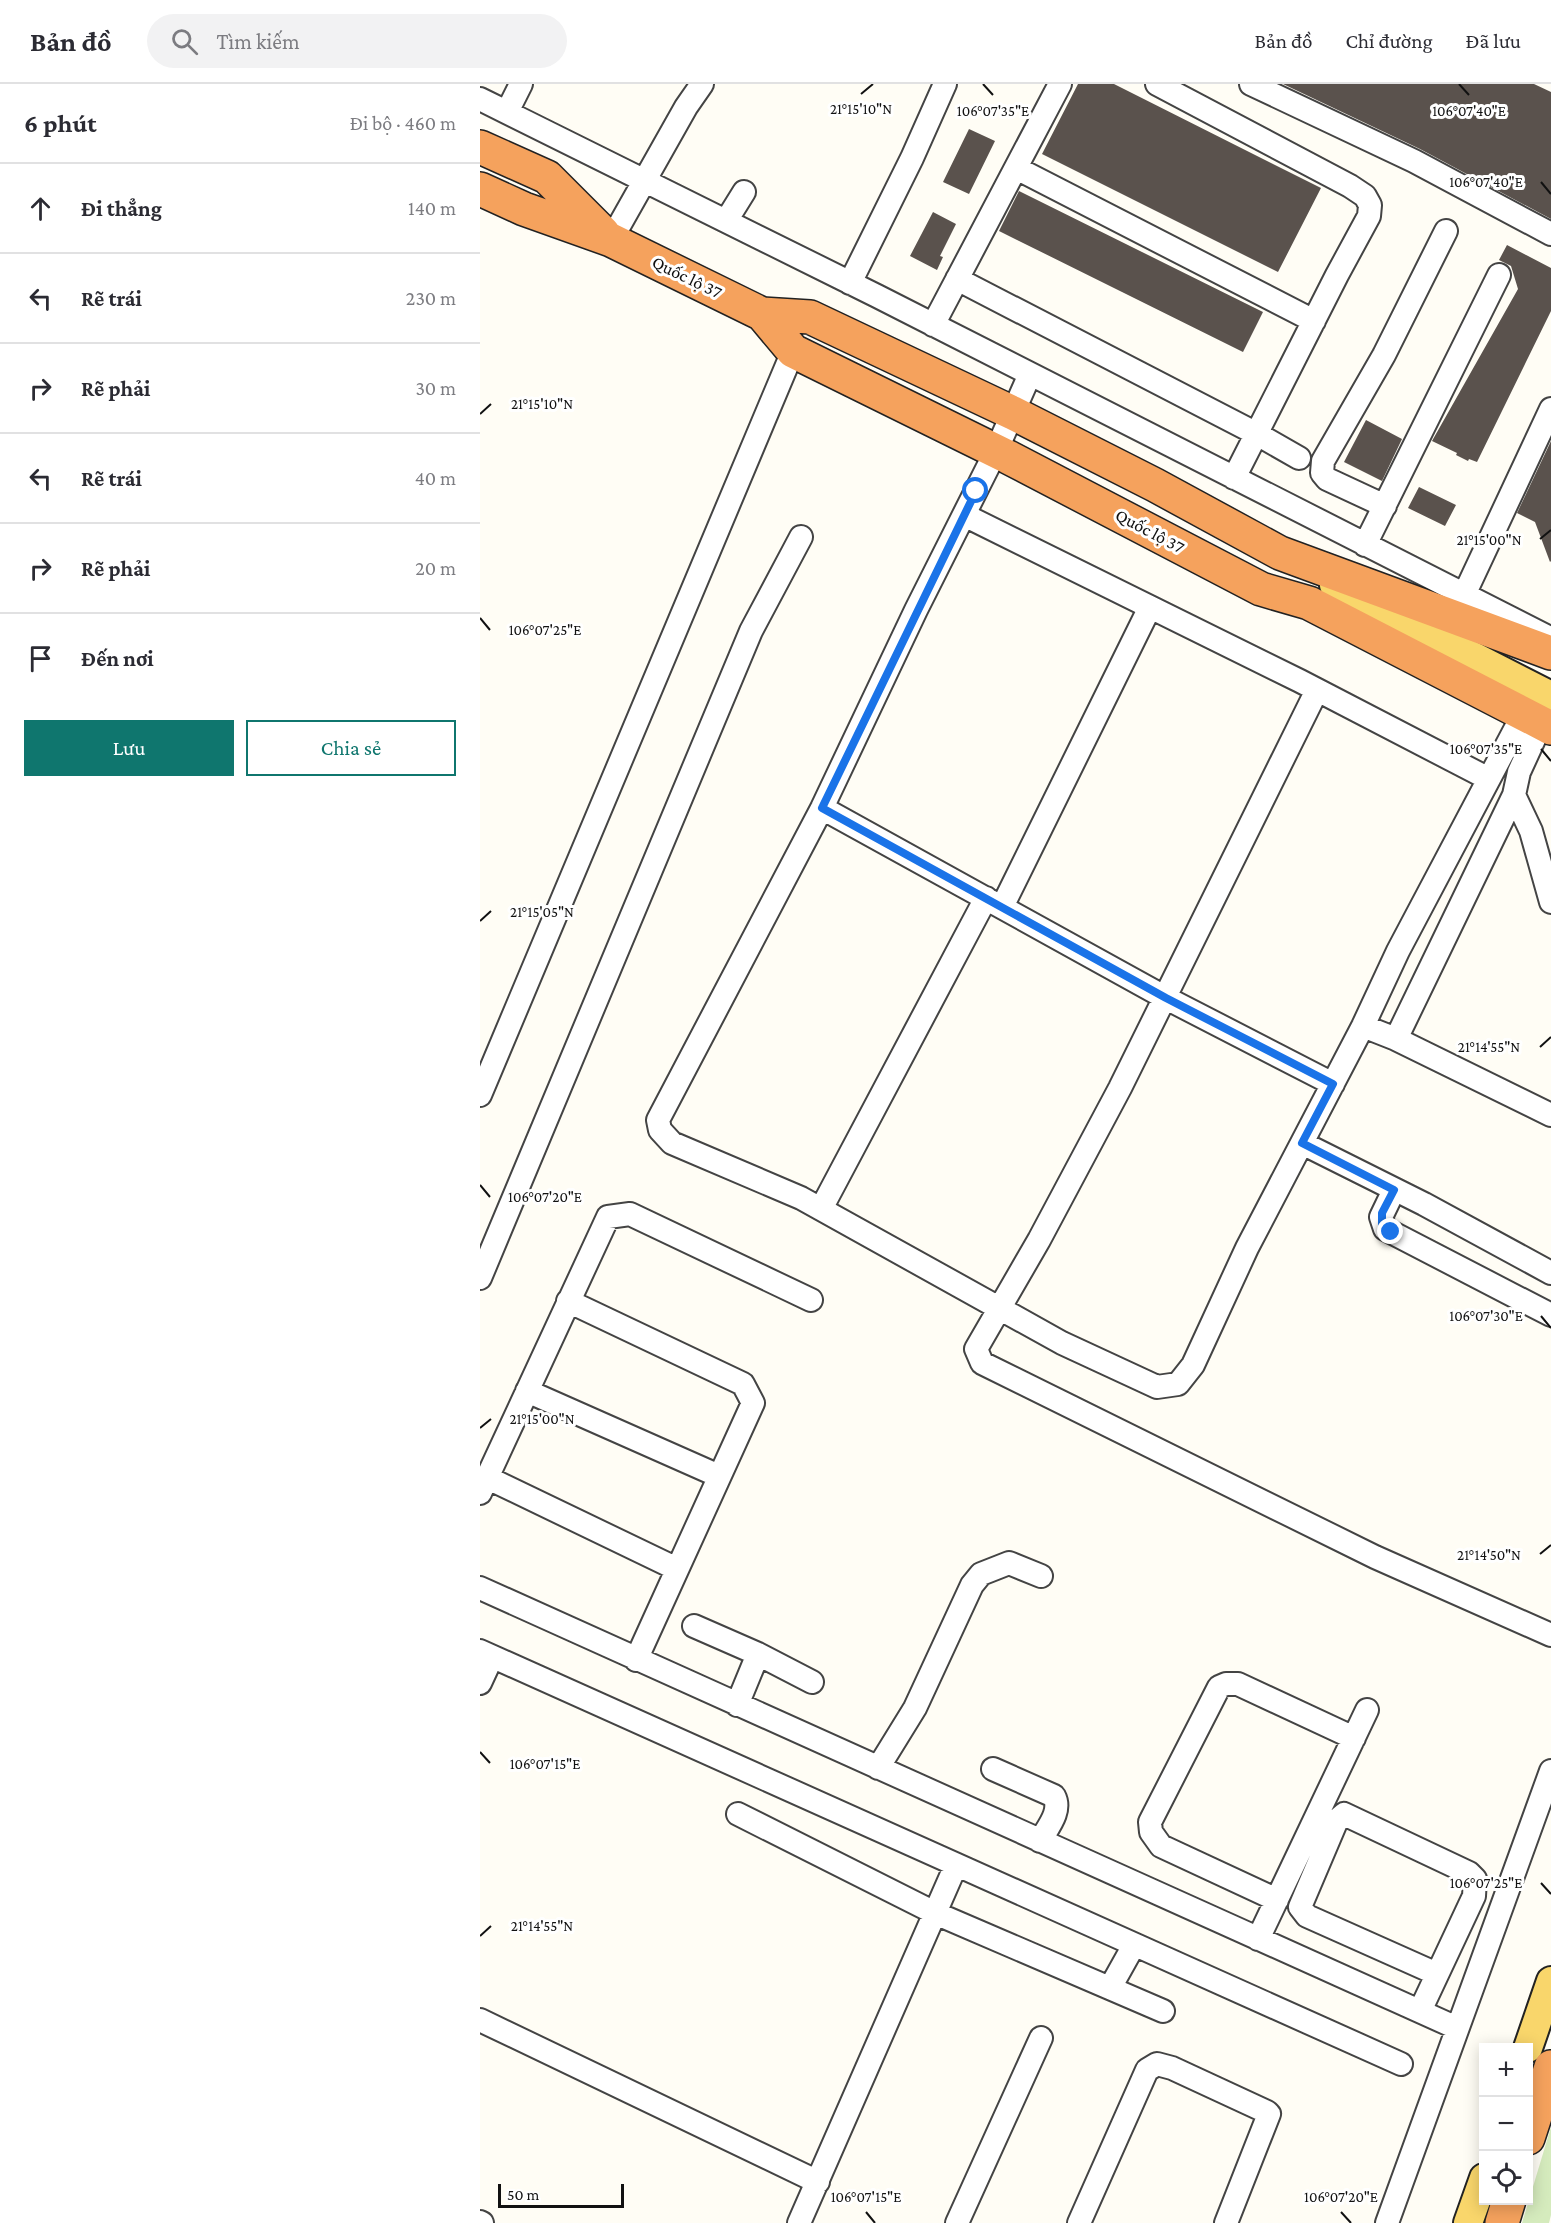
<!DOCTYPE html>
<html lang="vi">
<meta charset="utf-8">
<style>
:root{--surface:#fff;--page:#f2f2f3;--text:#2b2b33;--muted:#7c7c81;--line:#e1e1e2;--accent:#0f766e}
body{margin:0;font-family:"Crimson Pro",serif;background:var(--page);color:var(--text)}
.controls{position:absolute;right:18px;bottom:18px;display:grid;overflow:hidden;border-radius:0px;box-shadow:0 3px 15px #0003}
.controls button{width:54px;height:54px;display:grid;place-items:center;padding:0;border:0;border-bottom:2px solid var(--line);background:var(--surface);color:var(--text);font:30px sans-serif}
.scale{position:absolute;left:18px;bottom:15px;width:126px;box-sizing:border-box;padding-left:6px;border:3px solid #111;border-top:0;font-size:16px;line-height:21px;white-space:nowrap;color:#111;-webkit-text-stroke:4px #fff;paint-order:stroke}
.stop{position:absolute;width:18px;height:18px;margin:-14px;border:4px solid #1a73e8;border-radius:50%;background:#fff}
.stop.end{background:#1a73e8;border-color:#fff;box-shadow:0 2px 6px #0008}
.list{margin:0;padding:0;list-style:none}
h2{display:flex;justify-content:space-between;align-items:center;height:78px;margin:0;padding:0 24px;font-size:26px}
h2 small{font-size:20px;font-weight:400;color:var(--muted)}
.list li{display:grid;grid-template-columns:39px 1fr auto;gap:18px;align-items:center;box-sizing:border-box;height:90px;padding:0 24px;border-top:2px solid var(--line)}
.list b{display:block;font-size:22px;white-space:nowrap}
.list em{font-size:20px;font-style:normal;color:var(--muted)}
.actions{display:flex;gap:12px;padding:18px 24px}
.actions a{flex:1;padding:14px 0;border:2px solid var(--accent);border-radius:0px;text-align:center;font-size:21px;color:var(--accent)}
.actions .main{background:var(--accent);color:#fff}
.icon{flex:none;width:33px;height:33px;fill:none;stroke:currentColor;stroke-width:2;stroke-linecap:round;stroke-linejoin:round}
.map{position:relative;flex:none;width:1071px;height:2139px;overflow:hidden}
header{display:flex;align-items:center;gap:36px;box-sizing:border-box;height:84px;padding:0 30px;background:var(--surface);border-bottom:2px solid var(--line)}
header strong{font-size:28px}
nav{display:flex;gap:33px;margin-inline-start:auto;font-size:21px}
.search{width:420px;height:54px;background:var(--page);display:flex;align-items:center;gap:15px;box-sizing:border-box;padding:0 21px;border-radius:33px;color:var(--muted);font-size:22px}
main{display:flex}
aside{flex:1;background:var(--surface)}
.map>svg:first-child{display:block}
.green{fill:#d5ebbd}
.building{fill:#5a524d}
.lines{fill:none;stroke-linecap:round;stroke-linejoin:round}
.minor-casing{stroke:#444;stroke-width:26}
.major-casing{stroke:#222;stroke-width:32}
.highway-casing{stroke:#222;stroke-width:36}
.minor{stroke:#fff;stroke-width:22}
.major{stroke:#f9d66b;stroke-width:28}
.highway{stroke:#f5a25d;stroke-width:33}
.route{stroke:#1a73e8;stroke-width:8}
.ticks{fill:none;stroke:#111;stroke-width:2}
.labels{text-anchor:middle;stroke-width:6;stroke-linejoin:round;paint-order:stroke}
.street-label{font-size:18px;fill:#111;stroke:#fff}
.ticks-label{font-size:15px;text-anchor:middle;fill:#111;stroke:#fff;stroke-width:6;stroke-linejoin:round;paint-order:stroke}
</style>
<header>
<strong>Bản đồ</strong>
<div class="search"><svg class="icon" aria-label="search" viewBox="0 0 24 24"><circle cx="10" cy="10" r="6"/><path d="M15 15l6 6"/></svg>Tìm kiếm</div>
<nav><a>Bản đồ</a><a>Chỉ đường</a><a>Đã lưu</a></nav>
</header>
<main>
<aside>
<h2>6 phút<small>Đi bộ · 460 m</small></h2>
<ul class="list">
<li><svg class="icon" aria-label="ahead" viewBox="0 0 24 24"><path d="M12 20V5M6 11l6-6 6 6"/></svg><div><b>Đi thẳng</b></div><em>140 m</em></li>
<li><svg class="icon" aria-label="left" viewBox="0 0 24 24"><path d="M17 20v-9H6M10 6l-5 5 5 5"/></svg><div><b>Rẽ trái</b></div><em>230 m</em></li>
<li><svg class="icon" aria-label="right" viewBox="0 0 24 24"><path d="M7 20v-9h11M14 6l5 5-5 5"/></svg><div><b>Rẽ phải</b></div><em>30 m</em></li>
<li><svg class="icon" aria-label="left" viewBox="0 0 24 24"><path d="M17 20v-9H6M10 6l-5 5 5 5"/></svg><div><b>Rẽ trái</b></div><em>40 m</em></li>
<li><svg class="icon" aria-label="right" viewBox="0 0 24 24"><path d="M7 20v-9h11M14 6l5 5-5 5"/></svg><div><b>Rẽ phải</b></div><em>20 m</em></li>
<li><svg class="icon" aria-label="arrive" viewBox="0 0 24 24"><path d="M6 21V4h12l-3 4 3 4H6"/></svg><div><b>Đến nơi</b></div></li>
</ul>
<div class="actions"><a class="main">Lưu</a><a>Chia sẻ</a></div>
</aside>
<div class="map">
<svg width="1071" height="2139" viewBox="0 0 1071 2139">
<rect width="100%" height="100%" fill="#fffdf5"/>
<path class="green" d="M1071,2043V2131L1069,2139H1042Z"/>
<path class="building" d="M598,0H634L841,104L798,188L562,70Z
M803,0H1054L1071,8V135L940,65Z
M489,45L515,57L489,110L463,98Z
M539,107L783,228L763,268L519,147Z
M453,128L476,140L460,172L463,173L457,186L430,172Z
M1027,161L1071,184V227L997,378L989,375L988,377L976,371L977,369L952,357L1038,205L1031,182L1019,176Z
M886,336L922,355L902,397L864,378Z
M1071,357V477L1070,478L1055,438L1037,429Z
M939,403L976,421L965,442L928,424Z"/>
<g class="lines">
<defs>
<path id="minor" d="M677,0L870,102L885,112L890,121L889,132L857,191L754,394
M771,0L934,77L1071,150
M0,15L397,212L1070,554
M27,28L41,0
M536,84L834,237
M246,137L264,108
M131,156L206,23L222,0
M477,195L777,350L819,374
M370,199L432,74L465,0
M453,241L580,0
M550,290L516,367L436,526L342,724L178,1036L180,1046L192,1059L321,1114L582,1259L677,1303L698,1300L713,1281L767,1164L883,942L918,867L1038,640
M905,422L847,395L842,389L843,377L904,271L966,147
M484,431L820,597L1009,695
M885,461L1019,191
M984,511L1071,325
M837,606L640,1004L559,1156L496,1265L502,1279L895,1473L1071,1551
M1056,651L1039,688L1034,711L1051,747L1071,818
M342,724L686,914L853,1000
M522,823L670,523
M883,942L916,955L1071,1031
M916,955L1034,711
M0,1011L313,267
M822,1059L944,1120L1071,1189
M914,1106L901,1133L905,1145L1071,1231
M341,1125L506,814
M0,1194L271,547L321,453
M88,1217L263,1300L273,1319L156,1576
M47,1307L239,1392
M8,1394L197,1485
M0,1409L128,1133L150,1130L331,1216
M0,1504L977,1944
M214,1542L278,1570L332,1598
M0,1567L921,1980
M0,1599L12,1573
M257,1621L278,1570
M398,1684L435,1624L492,1501L501,1490L529,1479L561,1492
M513,1685L574,1712C582,1727 568,1743 560,1757
M258,1730L455,1829L683,1927
M797,1816L681,1762L671,1748L670,1738L739,1603L746,1600H758L874,1654
M778,1855L887,1626
M630,1904L654,1861
M940,1927L994,1812L995,1795L989,1789L864,1730L857,1736L820,1823L827,1832L957,1890
M0,1936L338,2098
M0,2138L2,2139
M319,2139L476,1781
M477,2139L561,1954
M599,2139L667,1986L677,1980L692,1984L787,2028L789,2030L746,2139
M907,2139L1071,1687"/>
<path id="major" d="M854,501L1071,612
M1048,1964L1071,1897
M988,2139L1004,2094"/>
<path id="highway" d="M0,63L67,93L123,149
M0,105L44,125L131,156L282,230L330,233L533,329L675,401L800,469L1071,569
M282,230L313,267L528,373L781,505L829,519L1071,644
M1048,2054L1071,1983
M1022,2139L1029,2116"/>
</defs>
<use href="#minor" class="minor-casing"/>
<use href="#major" class="major-casing"/>
<use href="#highway" class="highway-casing"/>
<use href="#minor" class="minor"/>
<use href="#major" class="major"/>
<use href="#highway" class="highway"/>
</g>
<g class="lines">
<path class="route" d="M496,407L342,724L686,914L853,1000L822,1059L914,1106L902,1129V1141L911,1148"/>
</g>
<path class="ticks" d="M503,0L513,11M979,0L989,11M381,10L393,0M1061,98L1071,110M0,330L11,320M1060,455L1071,446M0,534L10,546M1061,665L1071,677M0,837L11,827M1060,963L1071,953M0,1101L10,1113M1061,1232L1071,1244M0,1344L11,1335M1060,1470L1071,1461M0,1668L10,1679M1061,1799L1071,1810M0,1852L11,1842M386,2128L395,2139M861,2128L871,2139"/>
<g class="labels">
<g class="street-label">
<text transform="translate(207 193) rotate(26)" y="6">Quốc lộ 37</text>
<text transform="translate(670 447) rotate(28)" y="6">Quốc lộ 37</text>
</g>
</g>
<g class="ticks-label">
<text x="381" y="30">21°15'10"N</text>
<text x="513" y="32">106°07'35"E</text>
<text x="989" y="32">106°07'40"E</text>
<text x="1006" y="103">106°07'40"E</text>
<text x="62" y="325">21°15'10"N</text>
<text x="1009" y="461">21°15'00"N</text>
<text x="65" y="551">106°07'25"E</text>
<text x="1006" y="670">106°07'35"E</text>
<text x="62" y="833">21°15'05"N</text>
<text x="1009" y="968">21°14'55"N</text>
<text x="65" y="1118">106°07'20"E</text>
<text x="1006" y="1237">106°07'30"E</text>
<text x="62" y="1340">21°15'00"N</text>
<text x="1009" y="1476">21°14'50"N</text>
<text x="65" y="1685">106°07'15"E</text>
<text x="1006" y="1804">106°07'25"E</text>
<text x="62" y="1847">21°14'55"N</text>
<text x="386" y="2118">106°07'15"E</text>
<text x="861" y="2118">106°07'20"E</text>
</g>
</svg>
<div class="controls">
<button>+</button>
<button>−</button>
<button><svg class="icon" aria-label="locate" viewBox="0 0 24 24"><circle cx="12" cy="12" r="6"/><path d="M12 2v4M12 18v4M2 12h4M18 12h4"/></svg></button>
</div>
<div class="scale">50 m</div>
<div class="stop" style="left:496px;top:407px"></div>
<div class="stop end" style="left:911px;top:1148px"></div>
</div>
</main>
